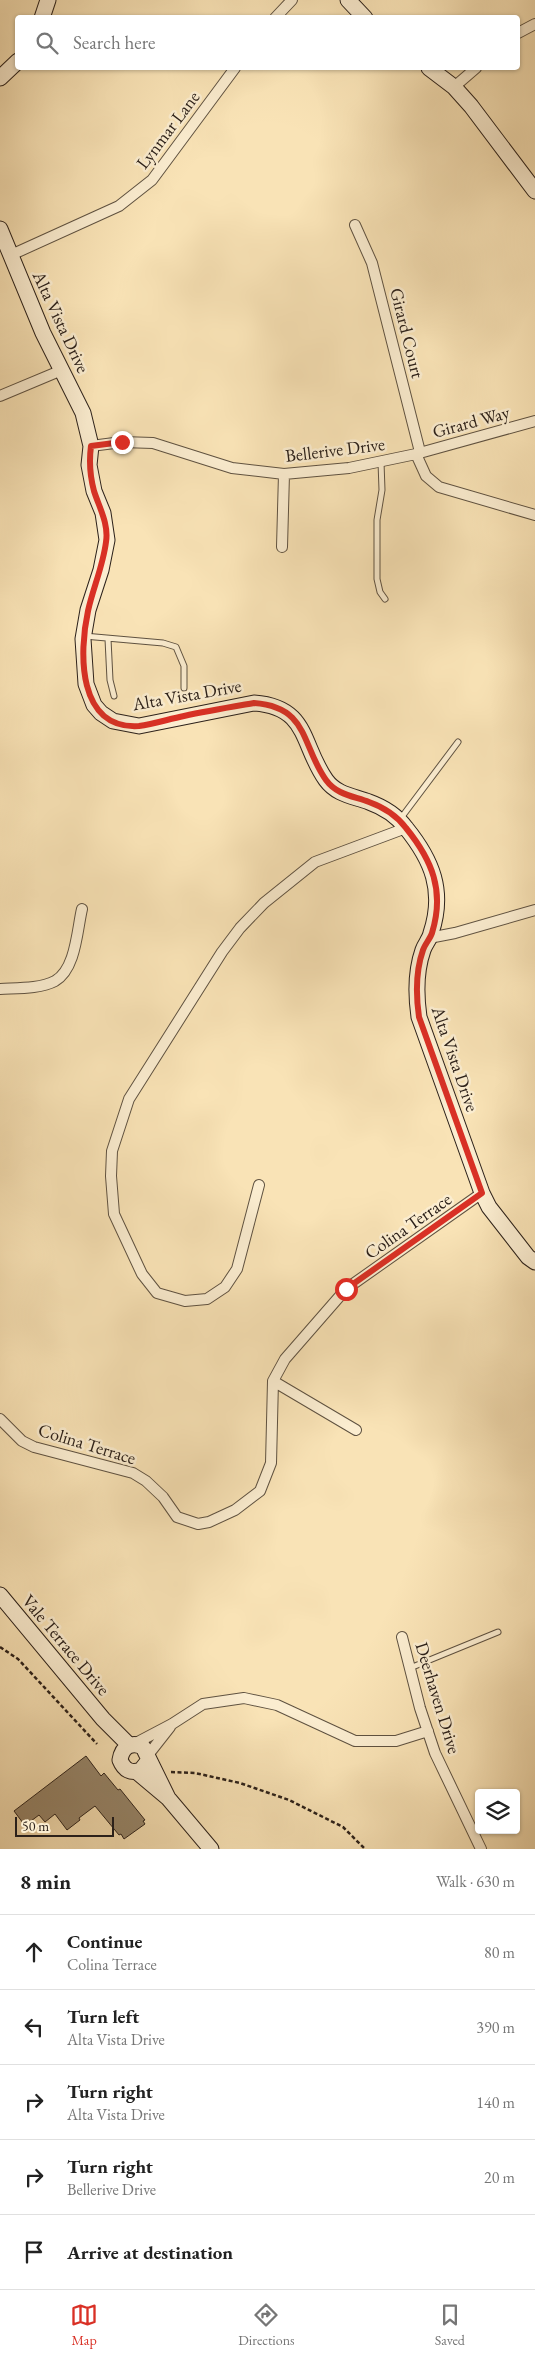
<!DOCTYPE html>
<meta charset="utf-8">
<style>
:root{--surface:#fff;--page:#f6f6f6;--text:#222;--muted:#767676;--line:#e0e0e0;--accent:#d93025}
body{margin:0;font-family:"EB Garamond",serif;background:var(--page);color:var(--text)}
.controls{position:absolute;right:15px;bottom:15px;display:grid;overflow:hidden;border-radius:5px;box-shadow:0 1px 4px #0004}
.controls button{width:45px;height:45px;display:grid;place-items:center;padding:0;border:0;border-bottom:1px solid var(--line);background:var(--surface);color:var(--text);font:25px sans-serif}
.scale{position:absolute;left:15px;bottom:12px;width:99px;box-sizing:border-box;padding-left:5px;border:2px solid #2c211a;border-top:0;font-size:14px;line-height:18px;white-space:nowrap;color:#2c211a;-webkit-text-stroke:4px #fbedd0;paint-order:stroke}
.stop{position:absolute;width:15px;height:15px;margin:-11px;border:4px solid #d93025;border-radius:50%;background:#fff}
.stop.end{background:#d93025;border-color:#fff;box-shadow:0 1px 5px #0008}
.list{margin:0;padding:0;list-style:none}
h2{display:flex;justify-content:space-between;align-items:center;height:65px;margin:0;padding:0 20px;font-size:21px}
h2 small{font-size:16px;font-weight:400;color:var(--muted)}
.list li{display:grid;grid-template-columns:32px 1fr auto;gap:15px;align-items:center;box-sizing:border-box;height:75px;padding:0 20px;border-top:1px solid var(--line)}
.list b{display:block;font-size:19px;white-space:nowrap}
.list p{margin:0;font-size:16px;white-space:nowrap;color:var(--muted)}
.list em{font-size:16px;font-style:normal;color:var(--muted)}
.icon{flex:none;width:28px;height:28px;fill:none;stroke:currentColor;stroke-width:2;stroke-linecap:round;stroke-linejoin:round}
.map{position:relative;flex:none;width:535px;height:1849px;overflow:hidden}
.search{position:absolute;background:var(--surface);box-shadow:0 1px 4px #0004;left:15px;right:15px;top:15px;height:55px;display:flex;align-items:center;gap:12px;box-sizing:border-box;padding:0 18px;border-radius:5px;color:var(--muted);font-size:19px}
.sheet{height:440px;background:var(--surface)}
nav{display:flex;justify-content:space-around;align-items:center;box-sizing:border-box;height:70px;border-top:1px solid var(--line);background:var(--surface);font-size:14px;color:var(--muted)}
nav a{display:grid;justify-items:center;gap:2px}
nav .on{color:var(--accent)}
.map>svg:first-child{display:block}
.building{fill:#97866b;stroke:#2c211a}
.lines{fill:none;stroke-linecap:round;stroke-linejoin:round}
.lane-casing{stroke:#5f5241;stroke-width:7}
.street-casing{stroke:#5f5241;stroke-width:12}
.secondary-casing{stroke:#2c211a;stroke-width:17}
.path{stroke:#2c211a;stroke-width:2.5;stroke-dasharray:4 2.5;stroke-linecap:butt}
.lane{stroke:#fbedd0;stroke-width:5}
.street{stroke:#fbedd0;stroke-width:10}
.secondary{stroke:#fbedd0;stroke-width:15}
.route{stroke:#d93025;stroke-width:6}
.labels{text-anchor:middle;stroke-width:5;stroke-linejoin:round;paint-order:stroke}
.street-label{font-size:18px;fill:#2c211a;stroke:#fbedd0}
</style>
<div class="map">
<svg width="535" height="1849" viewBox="0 0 535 1849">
<rect width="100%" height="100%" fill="#f9e3b6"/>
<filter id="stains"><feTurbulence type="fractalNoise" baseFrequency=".004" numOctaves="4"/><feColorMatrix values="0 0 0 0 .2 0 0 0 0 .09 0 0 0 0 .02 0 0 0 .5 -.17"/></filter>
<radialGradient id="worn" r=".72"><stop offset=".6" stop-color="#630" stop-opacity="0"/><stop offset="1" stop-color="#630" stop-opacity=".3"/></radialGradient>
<path class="building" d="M86,1756L101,1776L104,1773L118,1790L120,1789L145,1820L143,1821L145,1824L124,1839L121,1834L119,1835L95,1806L79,1818L80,1820L67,1830L55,1814L45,1822L39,1815L27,1824L25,1821L23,1823L14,1811Z"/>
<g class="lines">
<defs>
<path id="lane" d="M381,462L382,490L377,520V579L380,592L385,599
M84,636L163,643L176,647L184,666V688
M108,639L110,680L114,696
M401,818L458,742
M410,1668L498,1632"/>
<path id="street" d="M275,18L292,0
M518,33L535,24
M454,87L476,68
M355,225L372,263L420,452
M11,255L119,206L152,180L235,68
M0,396L62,370
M91,446L122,442L153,443L232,468L284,474L349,468L416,454L535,421
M416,454L426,476L439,487L535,515
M282,547L284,474
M429,938L455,933L535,910
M0,989C16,988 40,989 55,981C76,969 77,930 82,909
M259,1185L237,1269L225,1287L207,1299L185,1301L157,1293L142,1274L114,1214L111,1176L112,1151L129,1099L222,952L240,928L264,903L315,862L406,828
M273,1381L356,1430
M0,1419L22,1441L34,1447L133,1473L146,1481L163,1497L177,1517L198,1524L209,1522L235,1510L260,1491L271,1463L273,1381L285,1359L346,1289L482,1193
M402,1637L420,1708L435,1753L481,1849
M134,1744L172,1724L203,1704L244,1698L277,1705L355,1741H396L428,1731
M148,1755L170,1727"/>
<path id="secondary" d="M348,0L365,18
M42,18L48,0
M429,68L454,87L471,106L535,191
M0,78L18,61
M0,229L43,333L83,413L91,446L89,465L94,491L103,513L107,540L101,570L88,610L83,639L86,684L94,705L101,713L113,721L139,726L254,703C309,707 301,745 326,780C337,795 353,796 369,802C383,807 397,816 406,828C432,860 445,891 431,933C430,939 425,944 423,950C416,970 416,996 419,1017L482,1193L489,1207L528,1257L535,1262
M0,1595L103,1719L129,1745
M149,1760L141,1770C131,1774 124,1770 120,1760C122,1747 131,1741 143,1747L168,1798
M137,1772L168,1798L211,1849"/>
</defs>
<use href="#lane" class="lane-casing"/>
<use href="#street" class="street-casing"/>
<use href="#secondary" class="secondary-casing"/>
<path class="path" d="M0,1647L18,1659L97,1744
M171,1772L195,1773L240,1783L289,1800L343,1827L365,1849"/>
<use href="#lane" class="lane"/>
<use href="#street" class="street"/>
<use href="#secondary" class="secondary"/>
</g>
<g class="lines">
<path class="route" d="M122,442L91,446C89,461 90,476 94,491C99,507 109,524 106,542C103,566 93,588 88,611C79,652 77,730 139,726C154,724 169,719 184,716C207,711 231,707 254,703C309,707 301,745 326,780C337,795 353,796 369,802C383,807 397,816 406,828C432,860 445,891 432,933C430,939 425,944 423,950C416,970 416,996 419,1017L482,1193L346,1289"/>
</g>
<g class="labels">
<g class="street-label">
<text transform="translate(168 130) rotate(-53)" y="6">Lynmar Lane</text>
<text transform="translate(61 322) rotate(65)" y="6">Alta Vista Drive</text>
<text transform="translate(407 333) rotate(76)" y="6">Girard Court</text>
<text transform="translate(471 422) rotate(-15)" y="6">Girard Way</text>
<text transform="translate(335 450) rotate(-7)" y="6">Bellerive Drive</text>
<text transform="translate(187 695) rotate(-10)" y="6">Alta Vista Drive</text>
<text transform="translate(455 1059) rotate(71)" y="6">Alta Vista Drive</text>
<text transform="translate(408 1226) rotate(-35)" y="6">Colina Terrace</text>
<text transform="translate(87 1444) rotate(17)" y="6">Colina Terrace</text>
<text transform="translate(66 1645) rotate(50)" y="6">Vale Terrace Drive</text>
<text transform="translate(438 1698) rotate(73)" y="6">Deerhaven Drive</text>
</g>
</g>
<rect width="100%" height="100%" filter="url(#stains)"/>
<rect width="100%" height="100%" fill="url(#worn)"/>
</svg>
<div class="controls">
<button><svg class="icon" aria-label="layers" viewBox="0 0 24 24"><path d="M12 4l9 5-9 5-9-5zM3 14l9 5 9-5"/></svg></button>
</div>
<div class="scale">50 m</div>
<div class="stop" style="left:346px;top:1289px"></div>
<div class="stop end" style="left:122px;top:442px"></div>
<div class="search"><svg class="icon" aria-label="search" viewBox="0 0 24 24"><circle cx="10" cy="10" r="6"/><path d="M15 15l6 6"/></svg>Search here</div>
</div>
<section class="sheet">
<h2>8 min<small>Walk · 630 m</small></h2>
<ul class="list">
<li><svg class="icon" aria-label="ahead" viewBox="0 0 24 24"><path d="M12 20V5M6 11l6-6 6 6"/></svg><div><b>Continue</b><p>Colina Terrace</p></div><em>80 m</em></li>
<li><svg class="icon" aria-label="left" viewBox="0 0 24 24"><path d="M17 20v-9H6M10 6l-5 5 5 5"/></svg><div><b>Turn left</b><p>Alta Vista Drive</p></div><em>390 m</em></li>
<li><svg class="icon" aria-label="right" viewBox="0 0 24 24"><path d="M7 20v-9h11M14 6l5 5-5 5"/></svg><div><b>Turn right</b><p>Alta Vista Drive</p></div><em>140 m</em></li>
<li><svg class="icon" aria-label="right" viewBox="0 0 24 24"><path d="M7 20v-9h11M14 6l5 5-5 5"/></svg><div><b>Turn right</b><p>Bellerive Drive</p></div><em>20 m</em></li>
<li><svg class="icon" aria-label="arrive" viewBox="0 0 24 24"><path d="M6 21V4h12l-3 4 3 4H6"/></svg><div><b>Arrive at destination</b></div></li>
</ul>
</section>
<nav>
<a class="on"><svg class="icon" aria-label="map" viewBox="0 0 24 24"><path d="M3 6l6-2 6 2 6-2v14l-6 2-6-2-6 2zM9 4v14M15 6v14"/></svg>Map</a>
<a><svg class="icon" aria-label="directions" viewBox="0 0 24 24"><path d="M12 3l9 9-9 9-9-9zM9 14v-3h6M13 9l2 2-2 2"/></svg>Directions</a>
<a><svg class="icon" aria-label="saved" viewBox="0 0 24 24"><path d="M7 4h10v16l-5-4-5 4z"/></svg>Saved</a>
</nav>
